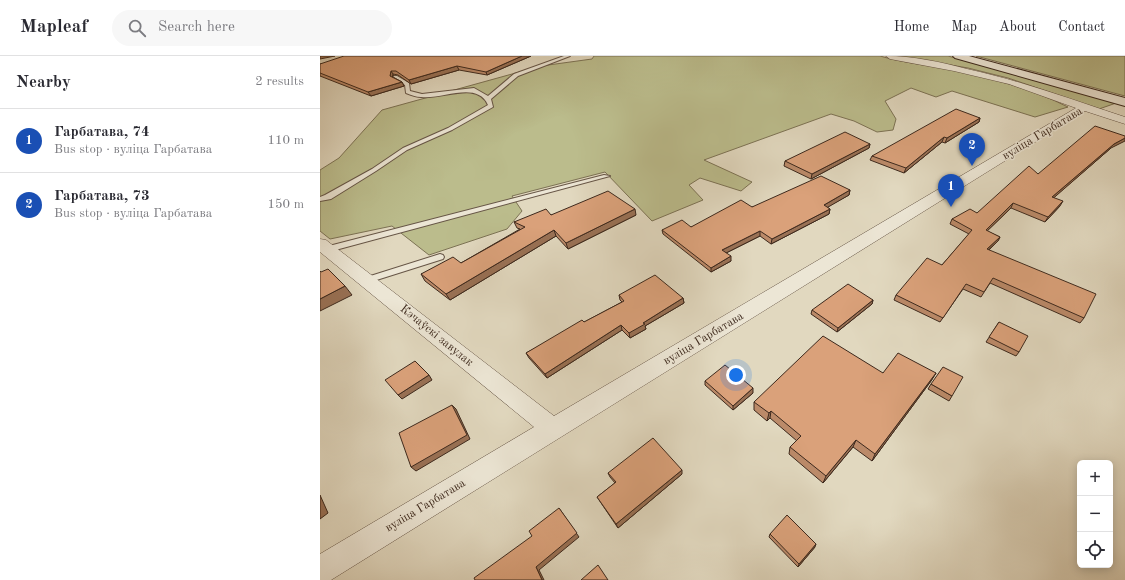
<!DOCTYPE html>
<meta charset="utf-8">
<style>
:root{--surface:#fff;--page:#f7f7f7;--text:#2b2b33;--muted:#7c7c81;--line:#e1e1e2;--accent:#7c3aed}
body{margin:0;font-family:"Old Standard TT",serif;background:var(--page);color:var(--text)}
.controls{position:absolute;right:12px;bottom:12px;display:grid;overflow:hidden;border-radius:6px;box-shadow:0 2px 10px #0003}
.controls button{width:36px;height:36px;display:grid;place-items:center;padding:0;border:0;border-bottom:1px solid var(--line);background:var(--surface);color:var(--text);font:20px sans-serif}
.you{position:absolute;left:416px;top:319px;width:14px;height:14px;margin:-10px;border:3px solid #fff;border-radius:50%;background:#1a73e8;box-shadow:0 0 0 6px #1a73e833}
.badge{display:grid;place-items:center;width:26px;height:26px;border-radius:50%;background:var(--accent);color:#fff;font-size:13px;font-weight:700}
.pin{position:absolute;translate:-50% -33px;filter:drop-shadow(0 1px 2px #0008)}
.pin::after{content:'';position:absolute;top:21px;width:14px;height:12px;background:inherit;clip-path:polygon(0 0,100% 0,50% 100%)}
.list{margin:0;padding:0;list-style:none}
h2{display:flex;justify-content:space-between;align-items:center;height:52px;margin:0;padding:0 16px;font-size:17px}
h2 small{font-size:13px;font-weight:400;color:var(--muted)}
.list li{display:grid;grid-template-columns:26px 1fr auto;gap:12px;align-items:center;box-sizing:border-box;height:64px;padding:0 16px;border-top:1px solid var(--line)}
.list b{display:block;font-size:15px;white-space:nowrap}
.list p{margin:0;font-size:13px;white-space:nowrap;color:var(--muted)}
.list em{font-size:13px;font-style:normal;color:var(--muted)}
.icon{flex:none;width:22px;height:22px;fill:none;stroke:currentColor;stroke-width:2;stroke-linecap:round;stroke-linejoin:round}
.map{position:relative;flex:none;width:805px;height:524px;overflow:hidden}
header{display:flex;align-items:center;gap:24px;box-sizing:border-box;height:56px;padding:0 20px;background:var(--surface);border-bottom:1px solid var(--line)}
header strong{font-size:19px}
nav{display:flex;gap:22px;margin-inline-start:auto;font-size:14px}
.search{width:280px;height:36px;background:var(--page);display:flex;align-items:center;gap:10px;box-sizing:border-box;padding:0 14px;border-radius:22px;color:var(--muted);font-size:15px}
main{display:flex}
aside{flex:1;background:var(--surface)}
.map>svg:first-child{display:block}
.green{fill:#bbbc8c;stroke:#7c7254}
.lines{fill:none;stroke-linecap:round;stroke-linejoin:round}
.lane-casing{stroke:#665546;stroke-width:2}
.street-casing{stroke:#665546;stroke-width:1}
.secondary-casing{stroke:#3d291d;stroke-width:2}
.lane{fill:#ece6d5;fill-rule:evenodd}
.street{fill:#ece6d5;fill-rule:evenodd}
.secondary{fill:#ece6d5;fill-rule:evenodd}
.wall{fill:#bb8a69;stroke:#3d291d}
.shaded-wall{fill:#997155;stroke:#3d291d}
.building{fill:#daa17a;stroke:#3d291d}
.labels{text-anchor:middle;stroke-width:3;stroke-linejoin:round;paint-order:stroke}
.street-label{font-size:12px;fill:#3d291d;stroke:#ece6d5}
</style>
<header>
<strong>Mapleaf</strong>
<div class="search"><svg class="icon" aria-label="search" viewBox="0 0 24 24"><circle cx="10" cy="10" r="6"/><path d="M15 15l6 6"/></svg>Search here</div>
<nav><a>Home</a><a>Map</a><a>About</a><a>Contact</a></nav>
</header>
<main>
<aside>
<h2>Nearby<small>2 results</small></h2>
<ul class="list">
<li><span class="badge" style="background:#1a4fb4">1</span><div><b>Гарбатава, 74</b><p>Bus stop · вуліца Гарбатава</p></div><em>110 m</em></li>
<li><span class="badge" style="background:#1a4fb4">2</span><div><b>Гарбатава, 73</b><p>Bus stop · вуліца Гарбатава</p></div><em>150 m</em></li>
</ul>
</aside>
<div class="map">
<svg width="805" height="524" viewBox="0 0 805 524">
<rect width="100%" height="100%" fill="#e1d8bf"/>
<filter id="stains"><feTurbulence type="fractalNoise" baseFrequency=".005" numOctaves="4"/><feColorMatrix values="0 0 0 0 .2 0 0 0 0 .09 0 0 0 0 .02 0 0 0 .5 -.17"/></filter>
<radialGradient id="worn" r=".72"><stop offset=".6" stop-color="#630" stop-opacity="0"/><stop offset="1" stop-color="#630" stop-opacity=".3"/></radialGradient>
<path class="green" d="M274,0H560C584,7 608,9 632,14C672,22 712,33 748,51L715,61L632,35L616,41L591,32L565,45L576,63L573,74L557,76L534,65L511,58L384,104L432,126L421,135L380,122L369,129L383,144L332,165L285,116L192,140L202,155L187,173L109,199L72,170L10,183L0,175V114L19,102L62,54L221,10L272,3Z
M579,0H628L799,46L779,53L688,22L648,12Z
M656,0H805V40Z"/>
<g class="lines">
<defs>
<path id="lane" d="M244,0H250L198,20L171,43L173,51L132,74L87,94L56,115L11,143L0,145V141L5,139L52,113L83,92L128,72L168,49C157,24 122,44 101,41C96,41 91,39 86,37L85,29L73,22V20H77L89,27L90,35L102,38L154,32L168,40L194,18Z
M284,119L290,120L8,196L4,193L5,191Z
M120,198L123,199L124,201L123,203L47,227L42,224L44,222Z"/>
<path id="street" d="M566,0C593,0 621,6 647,13C702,25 753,44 805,61V68L765,55L11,524H0V498L214,371L0,196V183L6,184L234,360L756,52L689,28L634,15L570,3Z"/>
<path id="secondary" d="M633,0H649L805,42V50L635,2Z"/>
</defs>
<use href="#lane" class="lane-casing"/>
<use href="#street" class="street-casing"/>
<use href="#secondary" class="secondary-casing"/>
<use href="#lane" class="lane"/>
<use href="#street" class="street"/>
<use href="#secondary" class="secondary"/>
</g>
<path class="wall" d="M211,0L167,19L139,14L91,28L78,19L73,18V21L82,26L84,30L51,40L0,20V8Z
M660,62L659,66L625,87L622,86L584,117L550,104L552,100Z
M550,88L549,92L491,123L464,110L465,105Z
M791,92L733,142L740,150L725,166L691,152L667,175L680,181L678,185L669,194L764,262L760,267L670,227L661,241L643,233L620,266L574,244L576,239L622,209L649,178L630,168L632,163L657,157L718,118Z
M530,134L529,139L507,151L510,153L509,158L451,188L440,180L406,197L411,205L391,216L343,178L342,174L371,171L432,151Z
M231,159H316L248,193L236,180L130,244L105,225L101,218L141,207L200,173L197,172L194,166Z
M299,239L363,242L364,247L325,270L326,273L310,282L302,274L227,322L209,302L206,297L302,246L300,244Z
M553,244L552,248L517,276L491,258L492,254Z
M679,266L699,296L696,300L666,286Z
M563,317H616L611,325L552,405L533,391L503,427L469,398L470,391L477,385L450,362L447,365L434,354V346Z
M385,325L433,337L413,354L385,329Z
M611,328L632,340L629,345L608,333Z
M288,417L362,418L298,472L277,441L295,427L290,421Z
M450,478L495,491L478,511L449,481Z"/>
<path class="shaded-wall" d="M0,0H15L0,3Z
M202,0H211L167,19L166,16Z
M137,10L139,14L91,28L89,24Z
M71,15L73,18L72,23L70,20Z
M82,26L84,30L51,40L48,36Z
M660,62L659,66L625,87L627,82Z
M624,81L622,86L584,117L586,112Z
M805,82V85L791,92L729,146L732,141L794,88Z
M550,88L549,92L491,123L492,118Z
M530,134L529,139L503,154L504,149Z
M743,145L740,150L725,166L728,161Z
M693,147L691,152L663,179L666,174Z
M315,153L316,159L248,193L246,187Z
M510,153L509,158L451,188L452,183Z
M234,174L236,180L130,244L126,238Z
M440,175V180L402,199V194Z
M680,181L678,185L664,198L667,193Z
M411,200V205L391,216V212Z
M25,230L32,239L0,255V243Z
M363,242L364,247L325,270L326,273L310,282L309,277L323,267Z
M553,244L552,248L517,276L518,272Z
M301,269L302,274L227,322L225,318Z
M616,317L611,325L552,405L555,398Z
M109,319L112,324L82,343L78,339Z
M433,332V337L413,354V350Z
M132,349L136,353L150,383L96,415L91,411Z
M451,355L450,362L447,365L449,357Z
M536,384L533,391L503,427L506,420Z
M362,414V418L298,472L296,468Z
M0,439L8,457L0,463Z
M239,452L259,481L219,514L224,524H222L216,511Z
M496,488L495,491L478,511L479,508Z"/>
<path class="building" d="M24,0H202L166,16L137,10L89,24L76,15H71L70,20L82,26L48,36L0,17V8Z
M636,53L660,62L627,82L624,81L586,112L552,100Z
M775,70L805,80V82L794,88L732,141L743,145L728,161L693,147L666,174L680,181L667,193L776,238L764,262L673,222L664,236L646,228L623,262L576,239L607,202L622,209L652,174L632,163L650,153L657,157L709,110L718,118Z
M525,76L550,88L492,118L465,105Z
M501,120L530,134L504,149L510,153L452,183L440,175L402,194L411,200L391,212L342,174L362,164L371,171L421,144L432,151Z
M288,135L315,153L246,187L234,174L126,238L101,218L133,201L141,207L205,171L194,166L226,153L231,159Z
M8,213L25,230L0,243V215L1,216Z
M335,219L363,242L323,267L325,268L309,277L301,269L225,318L206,297L262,264L264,266L304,245L299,239Z
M528,228L553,244L518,272L492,254Z
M679,266L708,280L699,296L669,281Z
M503,280L563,317L578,297L616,317L555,398L536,384L506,420L470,391L481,380L451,355L449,357L434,346Z
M95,305L109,319L78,339L65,324Z
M405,309L433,332L413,350L385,325Z
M623,311L643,321L632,340L611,328Z
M132,349L147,379L91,411L79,377Z
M333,382L362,414L296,468L277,441L296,426L288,417Z
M239,452L257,477L216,511L222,524H155L154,522L212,480L209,475Z
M467,459L496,488L479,508L450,478Z
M278,509L288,524H261Z"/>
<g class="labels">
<g class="street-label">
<text transform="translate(722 77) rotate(-31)" y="4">вуліца Гарбатава</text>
<text transform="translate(117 279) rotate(39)" y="4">Кэчаўскі завулак</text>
<text transform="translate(383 282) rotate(-31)" y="4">вуліца Гарбатава</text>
<text transform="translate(105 449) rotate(-31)" y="4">вуліца Гарбатава</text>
</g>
</g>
<rect width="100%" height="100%" filter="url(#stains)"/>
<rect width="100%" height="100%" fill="url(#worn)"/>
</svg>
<div class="controls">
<button>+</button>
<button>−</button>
<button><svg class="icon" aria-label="locate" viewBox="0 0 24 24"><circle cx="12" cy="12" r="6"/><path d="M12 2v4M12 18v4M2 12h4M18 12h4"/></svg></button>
</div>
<div class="you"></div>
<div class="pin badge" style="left:631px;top:151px;background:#1a4fb4">1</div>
<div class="pin badge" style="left:652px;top:110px;background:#1a4fb4">2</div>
</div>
</main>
